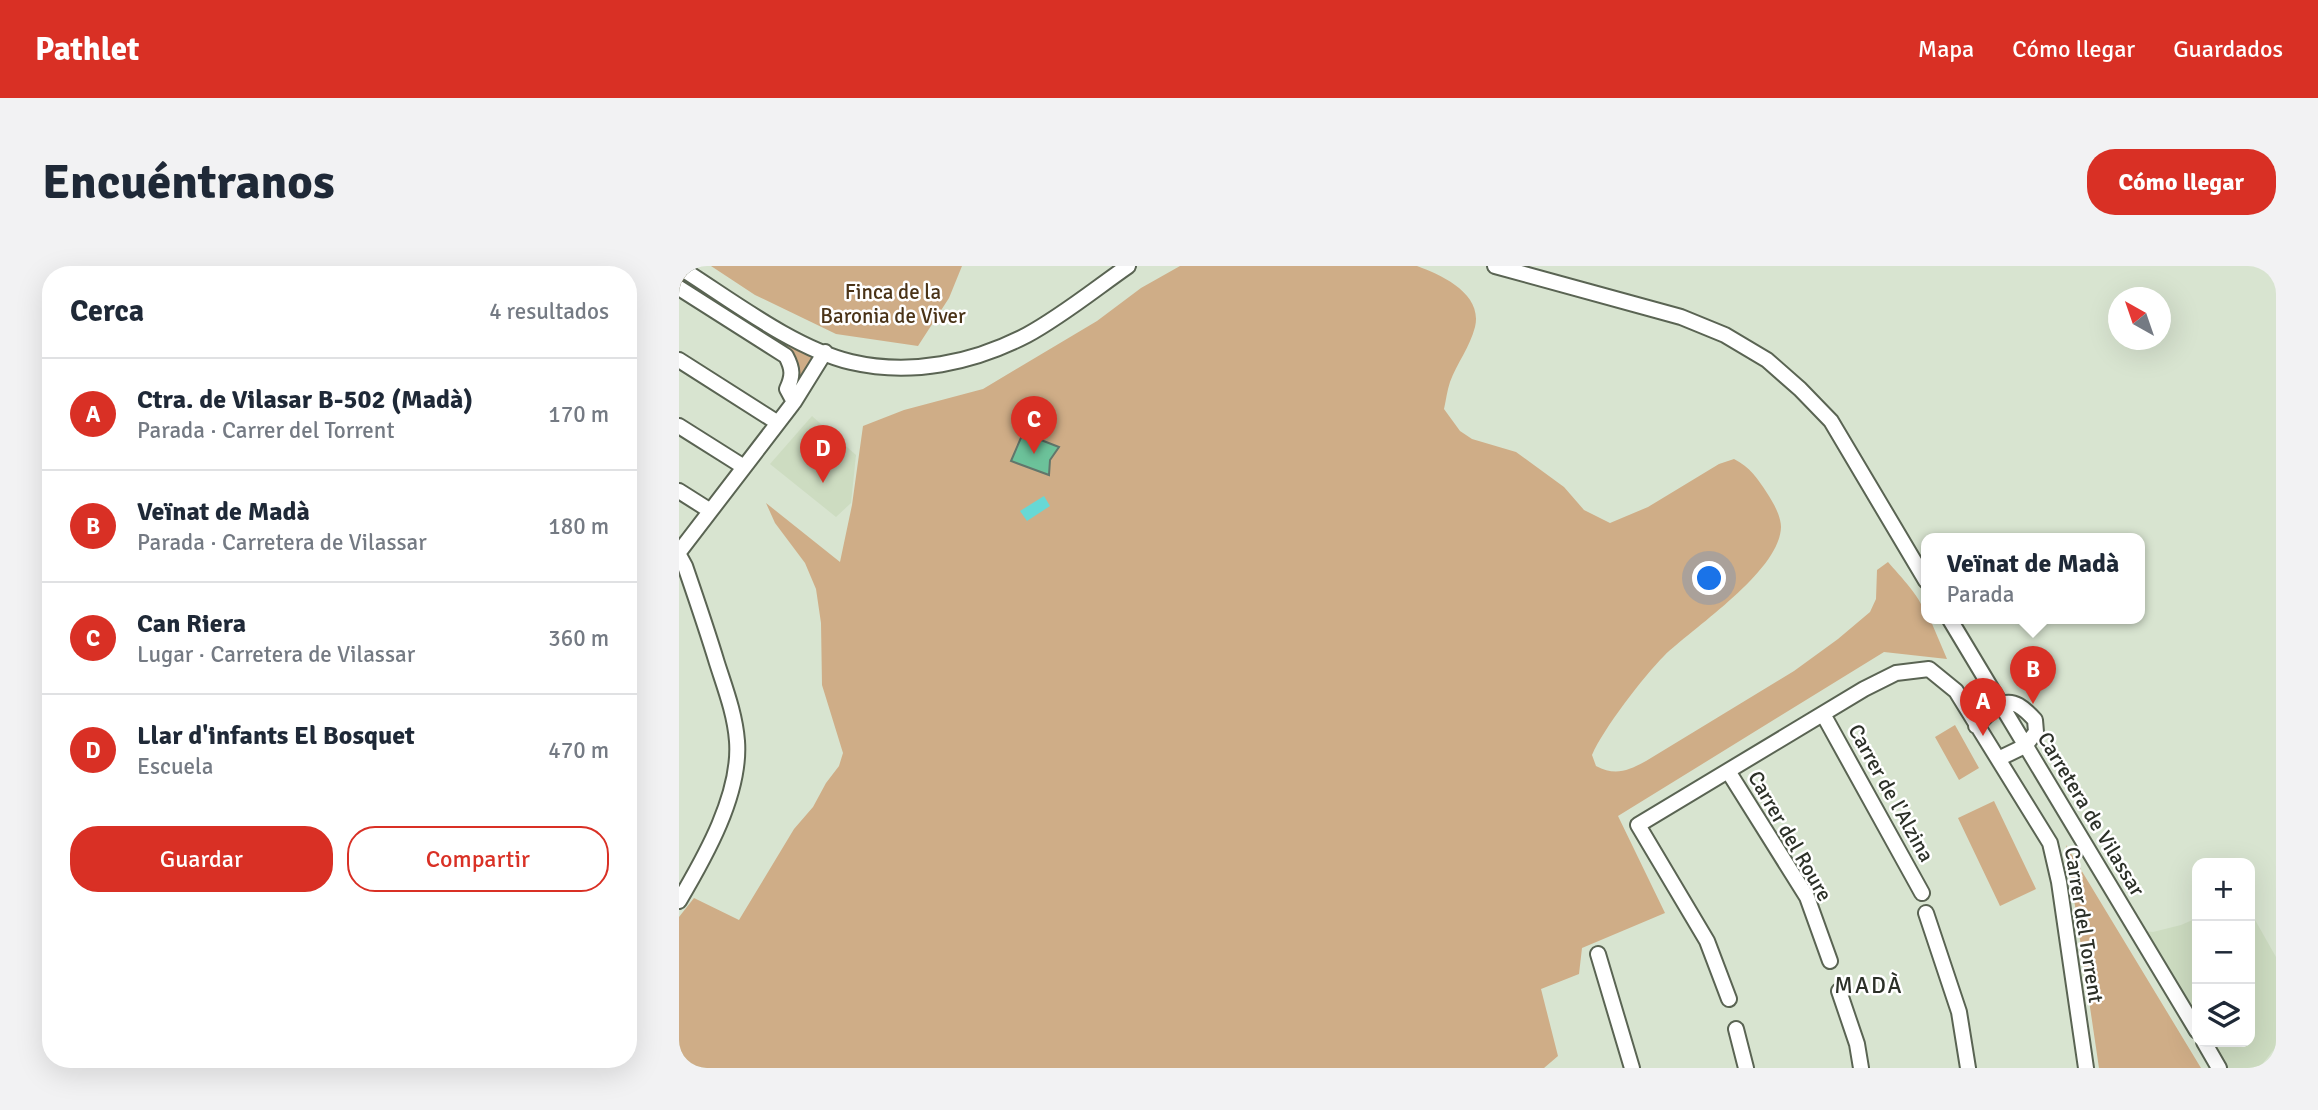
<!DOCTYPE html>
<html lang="es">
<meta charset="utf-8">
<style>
:root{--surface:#fff;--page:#f2f2f3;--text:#1f2937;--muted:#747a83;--line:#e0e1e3;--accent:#d93025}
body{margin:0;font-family:Signika,sans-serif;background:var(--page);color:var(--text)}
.controls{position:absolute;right:21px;bottom:21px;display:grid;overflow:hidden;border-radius:14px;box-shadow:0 7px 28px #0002}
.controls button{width:63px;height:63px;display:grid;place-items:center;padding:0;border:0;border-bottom:2px solid var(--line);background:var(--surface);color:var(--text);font:35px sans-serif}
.compass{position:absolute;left:1429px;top:21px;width:63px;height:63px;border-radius:50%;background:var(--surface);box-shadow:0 7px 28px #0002;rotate:320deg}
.you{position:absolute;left:1031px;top:313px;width:24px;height:24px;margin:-18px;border:5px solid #fff;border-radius:50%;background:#1a73e8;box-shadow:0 0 0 10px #1a73e833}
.badge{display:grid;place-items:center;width:46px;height:46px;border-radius:50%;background:var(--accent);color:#fff;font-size:23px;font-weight:700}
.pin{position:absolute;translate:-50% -58px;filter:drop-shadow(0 2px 4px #0008)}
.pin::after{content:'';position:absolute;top:37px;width:24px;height:21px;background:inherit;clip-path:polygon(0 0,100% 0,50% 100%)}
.popup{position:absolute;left:1242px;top:267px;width:224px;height:91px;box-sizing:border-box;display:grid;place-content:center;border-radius:14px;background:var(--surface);filter:drop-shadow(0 2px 5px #0005);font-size:23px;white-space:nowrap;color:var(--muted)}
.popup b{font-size:26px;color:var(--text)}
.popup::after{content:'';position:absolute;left:50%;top:100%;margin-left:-14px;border:14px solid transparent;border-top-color:var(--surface)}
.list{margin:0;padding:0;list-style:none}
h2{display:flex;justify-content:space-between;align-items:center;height:91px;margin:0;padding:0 28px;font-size:30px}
h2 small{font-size:23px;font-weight:400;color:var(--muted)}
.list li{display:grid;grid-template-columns:46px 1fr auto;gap:21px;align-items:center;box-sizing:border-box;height:112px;padding:0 28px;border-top:2px solid var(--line)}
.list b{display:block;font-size:26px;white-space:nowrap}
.list p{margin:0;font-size:23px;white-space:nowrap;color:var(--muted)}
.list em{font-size:23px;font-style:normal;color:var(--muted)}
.actions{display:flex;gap:14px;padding:21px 28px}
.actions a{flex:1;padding:16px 0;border:2px solid var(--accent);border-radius:28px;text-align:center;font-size:24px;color:var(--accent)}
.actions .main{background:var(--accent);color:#fff}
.icon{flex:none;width:38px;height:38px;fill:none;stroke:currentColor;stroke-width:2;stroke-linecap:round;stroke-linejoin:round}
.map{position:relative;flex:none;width:1597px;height:802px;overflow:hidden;border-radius:28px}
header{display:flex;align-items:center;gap:42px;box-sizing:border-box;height:98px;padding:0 35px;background:var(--accent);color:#fff}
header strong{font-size:33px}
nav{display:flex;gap:38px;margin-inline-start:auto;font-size:24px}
.intro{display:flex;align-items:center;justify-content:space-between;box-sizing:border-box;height:168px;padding:0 42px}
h1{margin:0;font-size:49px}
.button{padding:18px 32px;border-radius:28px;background:var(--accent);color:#fff;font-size:24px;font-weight:700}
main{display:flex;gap:42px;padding:0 42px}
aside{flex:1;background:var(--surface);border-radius:28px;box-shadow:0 7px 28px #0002}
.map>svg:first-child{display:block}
.built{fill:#cddcc1}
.green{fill:#cfad87}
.water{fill:#67d8d5}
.building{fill:#6cc29a;stroke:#61766b;stroke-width:2}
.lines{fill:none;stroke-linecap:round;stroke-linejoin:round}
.minor-casing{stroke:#5a6453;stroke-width:18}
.minor{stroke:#fff;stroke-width:14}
.labels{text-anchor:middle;stroke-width:5;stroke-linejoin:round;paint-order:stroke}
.park-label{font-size:21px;fill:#4a3317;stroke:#fff}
.street-label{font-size:21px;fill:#2c3028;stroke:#fff}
.neighbourhood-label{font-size:23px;letter-spacing:2px;fill:#2c3028;stroke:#fff}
</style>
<header>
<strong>Pathlet</strong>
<nav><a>Mapa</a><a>Cómo llegar</a><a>Guardados</a></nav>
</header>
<div class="intro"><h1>Encuéntranos</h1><a class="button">Cómo llegar</a></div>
<main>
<aside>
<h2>Cerca<small>4 resultados</small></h2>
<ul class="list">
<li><span class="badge">A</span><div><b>Ctra. de Vilasar B-502 (Madà)</b><p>Parada · Carrer del Torrent</p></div><em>170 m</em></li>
<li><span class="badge">B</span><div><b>Veïnat de Madà</b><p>Parada · Carretera de Vilassar</p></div><em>180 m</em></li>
<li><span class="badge">C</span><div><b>Can Riera</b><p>Lugar · Carretera de Vilassar</p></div><em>360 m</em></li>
<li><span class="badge">D</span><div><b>Llar d'infants El Bosquet</b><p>Escuela</p></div><em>470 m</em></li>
</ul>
<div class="actions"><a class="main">Guardar</a><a>Compartir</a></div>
</aside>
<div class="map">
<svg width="1597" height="802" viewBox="0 0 1597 802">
<rect width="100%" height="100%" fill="#d8e4d0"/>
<path class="built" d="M133,150L177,189L172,237L157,251L91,198Z
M1571,645L1597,691V781L1580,802H1547L1530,776H1571Z
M1518,652V758L1458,664L1474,666L1502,659Z"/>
<path class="green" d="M32,0H283L270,32L239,80L157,68L76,29Z
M501,0H738C763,9 804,28 796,61C791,81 778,97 771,116C768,125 767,134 765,143L781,165L793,173L837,186L885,221L905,244L931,257L969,241L1040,198L1055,193C1071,201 1079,213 1088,227C1094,236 1102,250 1102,261C1101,305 1015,361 985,390C965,410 924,463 913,489L917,500C936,510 949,505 967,495L1115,405L1159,373L1191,346L1197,333L1198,304L1209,296C1221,310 1245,334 1247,352L1251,353L1268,393L1205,386L939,550L986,647L903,682L900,708L862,723L879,790L865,802H0V651L15,632L60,654L115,563L134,541L147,517L160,500L164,487L143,419L142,357L137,323L126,297L96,257L87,237L161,296L173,239L184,160L225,144L304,123L418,55L462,22Z
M0,3L143,88L115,136L114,102L0,22Z
M1276,459L1300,502L1280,514L1256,471Z
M1315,535L1357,623L1321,640L1279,552Z
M1387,579L1522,802H1420Z"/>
<path class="water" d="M365,230L371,240L348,255L341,245Z"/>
<path class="building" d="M344,167L380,181L371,194L370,209L332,195Z"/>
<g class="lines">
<defs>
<path id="minor" d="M816,0L1002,51L1046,69L1088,94L1121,123L1152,155L1247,315
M0,1C51,33 114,82 172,96C232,110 294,97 348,69C383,50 416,23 449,0
M0,22L107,90C114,103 114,110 108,123L115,136
M0,94L99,157
M0,160L65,201
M0,225L30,244
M0,286L115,136L146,86
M0,289L6,300C17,332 28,364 38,397C46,422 56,448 58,475C62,528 26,591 0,635
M1270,352L1518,765
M1144,448L1243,627
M1297,460C1321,436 1330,425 1356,454L1357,466L1346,480L1319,493
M1049,505L1128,631L1151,695
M1247,647L1280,746L1289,802
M919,688L953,802
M1160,725L1178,778L1182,802
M1050,733L1028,675L959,559L1185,423L1217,407L1250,403L1277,425L1371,577L1380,616L1407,802
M1057,763L1067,802
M1525,776L1540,802
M1596,802L1597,801"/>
</defs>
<use href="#minor" class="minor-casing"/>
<use href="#minor" class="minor"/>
</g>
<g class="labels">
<g class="park-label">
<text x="214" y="33">Finca de la<tspan x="214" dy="24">Baronia de Viver</tspan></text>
</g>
<g class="street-label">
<text transform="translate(1212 527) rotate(61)" y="7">Carrer de l'Alzina</text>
<text transform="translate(1412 548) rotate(59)" y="7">Carretera de Vilassar</text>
<text transform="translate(1111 570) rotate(60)" y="7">Carrer del Roure</text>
<text transform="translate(1405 659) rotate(81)" y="7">Carrer del Torrent</text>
</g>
<g class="neighbourhood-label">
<text x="1190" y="727">MADÀ</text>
</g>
</g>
</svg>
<div class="controls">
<button>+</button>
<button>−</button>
<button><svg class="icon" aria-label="layers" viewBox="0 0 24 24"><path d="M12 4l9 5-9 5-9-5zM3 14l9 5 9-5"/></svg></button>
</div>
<svg class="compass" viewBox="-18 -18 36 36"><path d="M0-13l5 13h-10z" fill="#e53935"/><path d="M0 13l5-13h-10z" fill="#747a83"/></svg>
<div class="you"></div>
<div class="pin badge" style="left:1304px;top:470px">A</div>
<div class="pin badge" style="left:1354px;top:438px">B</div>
<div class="popup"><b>Veïnat de Madà</b>Parada</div>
<div class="pin badge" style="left:355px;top:188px">C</div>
<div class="pin badge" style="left:144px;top:217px">D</div>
</div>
</main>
